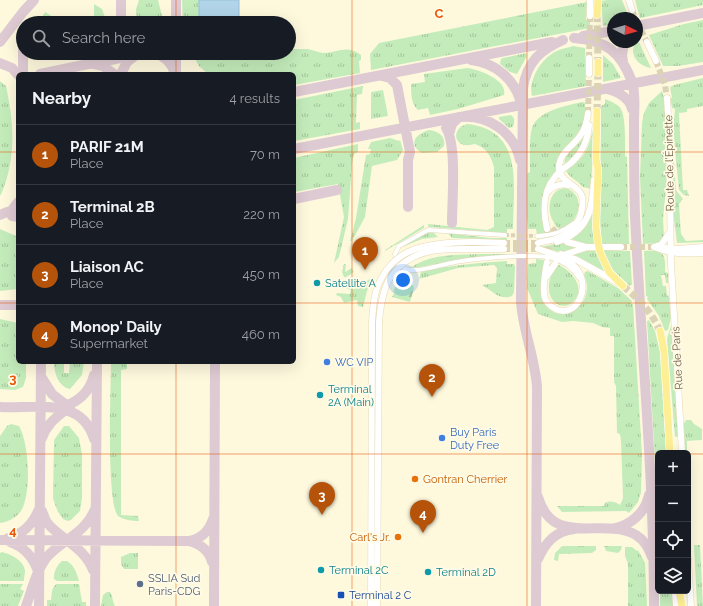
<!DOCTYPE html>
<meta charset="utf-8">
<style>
:root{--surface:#171b24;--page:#20242c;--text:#f1f3f6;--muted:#9ea1a6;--line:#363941;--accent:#b45309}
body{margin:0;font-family:Raleway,sans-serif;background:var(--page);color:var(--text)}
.controls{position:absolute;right:12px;bottom:12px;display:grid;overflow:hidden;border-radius:6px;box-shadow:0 4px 16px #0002}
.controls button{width:36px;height:36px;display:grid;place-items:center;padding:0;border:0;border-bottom:1px solid var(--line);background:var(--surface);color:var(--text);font:20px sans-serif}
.compass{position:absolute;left:607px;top:12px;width:36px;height:36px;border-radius:50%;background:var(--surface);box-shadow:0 4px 16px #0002;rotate:95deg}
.you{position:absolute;left:403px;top:280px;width:14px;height:14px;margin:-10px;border:3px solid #fff;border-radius:50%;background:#1a73e8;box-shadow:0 0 0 6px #1a73e833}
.badge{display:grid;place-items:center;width:26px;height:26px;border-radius:50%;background:var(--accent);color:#fff;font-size:13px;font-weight:700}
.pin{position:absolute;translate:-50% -33px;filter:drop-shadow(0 1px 2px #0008)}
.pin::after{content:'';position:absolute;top:21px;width:14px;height:12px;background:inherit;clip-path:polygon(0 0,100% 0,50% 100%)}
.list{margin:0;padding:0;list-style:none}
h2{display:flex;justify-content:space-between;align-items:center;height:52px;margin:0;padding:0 16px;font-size:17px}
h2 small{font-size:13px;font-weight:400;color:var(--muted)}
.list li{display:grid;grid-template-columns:26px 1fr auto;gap:12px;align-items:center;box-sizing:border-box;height:60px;padding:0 16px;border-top:1px solid var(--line)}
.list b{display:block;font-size:15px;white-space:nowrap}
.list p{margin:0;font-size:13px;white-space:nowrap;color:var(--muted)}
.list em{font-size:13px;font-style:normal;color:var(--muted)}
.icon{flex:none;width:22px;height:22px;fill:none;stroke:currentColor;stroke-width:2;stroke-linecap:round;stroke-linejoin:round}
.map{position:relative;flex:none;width:703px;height:606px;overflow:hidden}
.search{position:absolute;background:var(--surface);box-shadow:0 4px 16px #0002;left:16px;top:16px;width:280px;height:44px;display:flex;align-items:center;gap:10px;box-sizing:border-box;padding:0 14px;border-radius:22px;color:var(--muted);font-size:15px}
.panel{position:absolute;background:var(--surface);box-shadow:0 4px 16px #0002;left:16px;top:72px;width:280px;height:292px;border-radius:6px}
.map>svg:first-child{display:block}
.grass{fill:url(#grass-tufts)}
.forest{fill:url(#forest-firs)}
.water{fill:#b1d4e9;stroke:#96c1dc}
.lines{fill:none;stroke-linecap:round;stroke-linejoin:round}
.taxiway{stroke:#decad2;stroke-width:10}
.street-tunnel{stroke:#dcd3b7;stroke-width:4;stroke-dasharray:4 2;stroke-linecap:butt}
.secondary-tunnel{stroke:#dcd3b7;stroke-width:6;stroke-dasharray:6 3;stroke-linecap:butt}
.primary-tunnel{stroke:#dcd3b7;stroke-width:7;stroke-dasharray:7 3.5;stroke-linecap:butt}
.street-casing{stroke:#e3d6b9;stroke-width:5}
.secondary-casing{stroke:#e8d9b6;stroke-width:7}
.primary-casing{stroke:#fff;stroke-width:8}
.street{stroke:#fff;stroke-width:4}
.secondary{stroke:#fff;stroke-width:6}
.primary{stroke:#ffef94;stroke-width:7}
.secondary-bridge-casing{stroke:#e8d9b6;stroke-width:7;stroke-linecap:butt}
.primary-bridge-casing{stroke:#fff;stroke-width:8;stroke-linecap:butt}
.secondary-bridge{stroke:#fff;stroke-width:6}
.primary-bridge{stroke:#ffef94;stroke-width:7}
.grid{fill:none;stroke:#e8590c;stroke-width:1;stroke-opacity:0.55}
.culture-dot{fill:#0f9aa8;stroke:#fffbe6;stroke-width:1.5}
.shop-dot{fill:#3f7fe0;stroke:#fffbe6;stroke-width:1.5}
.food-dot{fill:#e8710a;stroke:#fffbe6;stroke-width:1.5}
.service-dot{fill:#5c6f8a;stroke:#fffbe6;stroke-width:1.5}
.transit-dot{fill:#1a4fb4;stroke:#fffbe6;stroke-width:1.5}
.labels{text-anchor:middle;stroke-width:3.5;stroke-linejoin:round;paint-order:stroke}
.street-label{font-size:11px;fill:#766144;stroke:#fffbe6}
.culture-label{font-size:11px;fill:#0d838f;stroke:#fffbe6;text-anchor:start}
.shop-label{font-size:11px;fill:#366cbe;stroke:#fffbe6;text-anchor:start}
.food-label{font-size:11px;fill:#c56008;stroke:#fffbe6;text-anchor:start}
.service-label{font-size:11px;fill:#4e5e75;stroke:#fffbe6;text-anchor:start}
.transit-label{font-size:11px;fill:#164399;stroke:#fffbe6;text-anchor:start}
.grid-label{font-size:13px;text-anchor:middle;font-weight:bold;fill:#e8590c;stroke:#fffbe6;stroke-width:3.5;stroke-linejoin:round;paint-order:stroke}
</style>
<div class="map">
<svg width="703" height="606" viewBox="0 0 703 606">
<defs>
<pattern id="grass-tufts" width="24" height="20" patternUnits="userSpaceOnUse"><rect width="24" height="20" fill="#c4ecbb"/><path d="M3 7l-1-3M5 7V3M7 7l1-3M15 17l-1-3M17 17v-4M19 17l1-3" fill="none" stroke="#a4c39a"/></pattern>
<pattern id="forest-firs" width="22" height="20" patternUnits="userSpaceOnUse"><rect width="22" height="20" fill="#c4ecbb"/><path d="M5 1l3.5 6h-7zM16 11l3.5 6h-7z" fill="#a4c39a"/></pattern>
</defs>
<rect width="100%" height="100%" fill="#fef9dd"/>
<path class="grass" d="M139,0H158L162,16L160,23H137L136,9Z
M182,0H199V23H183Z
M607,0H622L629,18H613V24L603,26L601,1Z
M635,0H703V5L640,18Z
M587,2L586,20H590V28L371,70L370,54L379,43Z
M94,4L102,9L107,23H94Z
M45,12L55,18V23H40Z
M703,20V62L678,66H663L649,35L684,24Z
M638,40L651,68C636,66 627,51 638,40Z
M573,46L585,48L586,86L532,96C528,81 540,61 553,53C559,49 567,48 573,46Z
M289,49C295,49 302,49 308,49C313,50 317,52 323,53C338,53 347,44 361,55V60L359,61L360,73L294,85V74H208L199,66L192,53H206L208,57H238V53H289Z
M36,53H51L45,60H35Z
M526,53L527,56L517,74L510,72L500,64L501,59L503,58Z
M603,55L613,64L621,78L603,82Z
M467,68C478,69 508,80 504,95L458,109L430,115L428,108L418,110C411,104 411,93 411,84L425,82L424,74Z
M703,78V106L687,109V112L679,113L683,190H687L689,196L684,195L679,190L675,150H677V148L675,147L673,130L675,109L672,108L670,98H672L670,87L674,85Z
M0,81L6,86C13,118 16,149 6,181C4,186 3,191 0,196Z
M363,86L362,94L357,95L356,123L360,122V129L294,141V100Z
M383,90L388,116L371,119V92Z
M662,91L667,110V178L663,219L664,236L660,243L643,244L640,177L642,123L644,113L649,103Z
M605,99C610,101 618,104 621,109C626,117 625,146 625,156L627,157L629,244L602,245L600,220L601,106L605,104Z
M583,102L585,103L586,116L584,126L567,148L557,171L542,213L546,234L537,235L536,229H528L523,176L530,172C530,161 529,137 532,128C537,111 568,105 583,102Z
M511,115C516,119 514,122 513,127L509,128L499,119V117Z
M467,124C525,130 513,186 513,229H507V233L429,227L428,226V224L487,230L494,227V167C492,160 489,153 483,148C481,147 478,145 475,144C472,144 469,146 466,145C459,145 454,138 457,132C459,127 462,126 467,124Z
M593,129H594L591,189L583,187C577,180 571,179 566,171C584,157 588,152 593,129Z
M429,130C438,131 446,136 444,146L437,152L422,153C407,144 416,134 429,130Z
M587,130L581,149L566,164H564L566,155L580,141Z
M390,138L399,141L400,140L403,150L397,160L372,166L365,217L352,241H350L356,218L366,155L370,154L371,149H368L371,142Z
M358,144V152L354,154L352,164L348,219L339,257L334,263L344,217L338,184L294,192V158Z
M673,149L676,190L683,199L679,204L681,234L686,241L703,240V242L677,243L672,203Z
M565,188C581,192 582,209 573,221C569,225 564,227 559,229C557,227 554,224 553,221C546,210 549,189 565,188Z
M594,211L596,245L585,244L571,239C582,231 589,223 594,211Z
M424,225V228L385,251V250Z
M0,229L18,237V289L0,291Z
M427,232H433L438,237L422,239L402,247Z
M448,233L490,238H507V240L452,238Z
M566,242L577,247V248L565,253L539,247Z
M603,250L630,251L632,284L630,286L613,270Z
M581,251H598L610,276L571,255Z
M644,251C663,250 666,253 665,272L668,273V283H666L665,275H661L663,286H666L667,295L669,297L671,318L668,330L665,331L659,316L647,299L648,297L646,296Z
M483,254H507V255L473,257L415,268L412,267C432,253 460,255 483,254Z
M536,259L546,260L543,300C557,331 598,305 584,275L585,272L588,271L618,288L632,301L631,303L633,305L642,455L641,492L638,502L629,513L626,511L562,512L557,506H604L605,503C611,500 615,502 620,505L623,498L621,441L620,434L617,433L616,386L614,382V336H610V328L602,327L593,323L573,321L562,322L538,314L527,288L528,264L536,263Z
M507,261V264H514L515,267L514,292L512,296C499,301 493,291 482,285L496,283L497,268L494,265L458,268L419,279L421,272C449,265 478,263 507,261Z
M344,264H346L345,272L352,268L354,272L346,277H344L342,272Z
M559,265C572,271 587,289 573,302C562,312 549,301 549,290C548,279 552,271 559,265Z
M407,276L412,284L400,288L393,293L397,282Z
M374,277L367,291L363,307L358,306L357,300L344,303L341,297L336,295L337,293L350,294L351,290L346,288H338V286L340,284L355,287Z
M0,319L18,323V362H26V378L23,387L15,390L0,389Z
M649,320L655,331L660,352L666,453H658V514L647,321Z
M673,325L679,436L675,437L667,339L671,326Z
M54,362H64V373H69L70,362H84L82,375L70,389C58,387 54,372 54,362Z
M111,362H127V369L121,370V515L138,516L139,521C133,521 123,520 118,516C106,502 111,386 111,362Z
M686,420H691L694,424L702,429V440L687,441V453H684L683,425Z
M11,424L19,426C29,443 32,493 21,511C16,518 8,522 0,523V436L7,426Z
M64,426H69L79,438L82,454V498L80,511L71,520L68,521L63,519L58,512L53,499L54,440Z
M694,545H700L703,606H697Z
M562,546H596V550L592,553L561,554H559L558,561L554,560L555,553Z
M604,546H622L621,550L618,553L606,551Z
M625,547H632L637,551L638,550L645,563L647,606H628V564L625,556Z
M2,552C10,554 24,560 25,571C25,573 24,578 24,581H0V553Z
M130,553H138V569H124L121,564V557Z
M62,561H67C74,565 77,573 79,581H57L54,579C53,573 57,565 62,561Z
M0,584H23L20,589L24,591L18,606H0Z
M57,584H79L82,602H86V606H47V600H51C52,594 51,587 57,584Z
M660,591H673L675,606H660Z
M107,592H110C113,596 112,601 115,606H101L103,595Z"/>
<path class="forest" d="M412,284L414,288L410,302L392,297L396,290Z"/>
<path class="water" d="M199,0H239V23H199Z
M206,53H238V57H208Z"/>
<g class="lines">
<path class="taxiway" d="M176,0V23
M121,23V0
M637,26L703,13
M583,36L613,31
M574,38C606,40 621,52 632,82C636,94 634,109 634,121C634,153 634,184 635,215C641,346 654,476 654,606
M0,42L23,12L34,0
M154,53C165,56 172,63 175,74
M471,60C496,63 514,79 521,102
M106,61L143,53
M623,62L622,55L624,42
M0,63L12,68L18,75
M94,64L103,66L114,74
M176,73V53
M23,74V48
M40,74L98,62L106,59L114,53
M121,74L127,62L136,55
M382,76L390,78L397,85L410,152L408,160V207
M607,89C619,92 629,97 632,109
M294,92L552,42
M446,128C457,144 452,201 452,223
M449,134L452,124L459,117C488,114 514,132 520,160
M294,149L703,70
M294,199L337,190
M0,215L12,210L18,202
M12,216L18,217
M0,305H18
M42,378L52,394L70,408
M0,407C33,409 82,396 94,439
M60,407C77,404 90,392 94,375
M42,438C47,423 57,417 69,407
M538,497C553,549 603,516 636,535C644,540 649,548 652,557
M42,511L46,521L50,526C65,541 85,549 93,570
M613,529C631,525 645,513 649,495
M8,538C24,534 33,524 39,509
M0,540L189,541C201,539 209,531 213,519
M189,541C200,544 209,550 212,562
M10,542C25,547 33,557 38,571
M538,559C545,543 555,531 574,529
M26,606C32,590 36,571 47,557C63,539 85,534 95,509
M39,606L41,362
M95,606L97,362
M214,606L215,362
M536,606L537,387C535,358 523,331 521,302L523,88C527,62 540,50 563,40"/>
<path class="street-tunnel" d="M505,235L537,236"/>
<path class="secondary-tunnel" d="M632,10L635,18
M637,22L647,42
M589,58L590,16
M656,61L665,85L667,98
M588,113L589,74
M552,228L560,237
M547,229L549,238L548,257
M504,243H538
M621,247H654
M504,249H538"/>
<path class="primary-tunnel" d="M597,15L598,62
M597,111L598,73
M623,286C639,299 651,311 660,331"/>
<defs>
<path id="street" d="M505,235L428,230L399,246L395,254C397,260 400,267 405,269C417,273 439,265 451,263C474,258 498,257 521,256C531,256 542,255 552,258C563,261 573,268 579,278
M537,236C551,236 563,232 574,223"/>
<path id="secondary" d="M590,0V16
M629,0L632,10
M647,42L656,61
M589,74V58
M667,98L669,130L671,264L682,453
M547,192C554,186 560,183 569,185
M547,229C543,211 542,192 555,177C559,171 566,167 571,163C582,153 588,139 589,125
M477,242L504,243
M557,242C589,231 592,210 594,180
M567,242L586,247H621
M538,243C544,241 549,241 555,239C569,235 581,222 582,208C583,202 583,195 579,191C572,183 557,179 559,165C561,152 573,146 580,136C585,129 587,122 588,113
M657,246L661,245L670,232
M654,247C672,254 684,254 703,253
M657,247L677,249L703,247
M479,249H504
M538,249C550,253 563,256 572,264C596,284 575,325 551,306C547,303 544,298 544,293C543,283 545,272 547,262
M561,254L575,259L617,282
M566,254L585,248
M547,276L555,264
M688,558L691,606
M675,591L676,606
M371,606L372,322
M377,606L379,322"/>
<path id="primary" d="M597,15L598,0
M598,73V62
M597,111L596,159L598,169L596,227L598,243
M600,252L609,272L623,286
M660,331L664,351L670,453
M679,591L682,606"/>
</defs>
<use href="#street" class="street-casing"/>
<use href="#secondary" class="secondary-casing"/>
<use href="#primary" class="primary-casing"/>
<use href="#street" class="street"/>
<use href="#secondary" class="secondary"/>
<use href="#primary" class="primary"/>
<defs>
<path id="secondary-bridge" d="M372,322C373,311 373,299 377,288C394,242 436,243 477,242
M379,322C380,309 382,297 386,286C389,278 395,271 400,266C422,246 451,249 479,249"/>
<path id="primary-bridge" d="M598,243L600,252"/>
</defs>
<use href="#secondary-bridge" class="secondary-bridge-casing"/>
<use href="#primary-bridge" class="primary-bridge-casing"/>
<use href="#secondary-bridge" class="secondary-bridge"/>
<use href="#primary-bridge" class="primary-bridge"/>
</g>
<path class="grid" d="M176,0V23M352,0V606M527,0V606M176,53V74M0,152H18M294,152H703M0,303H18M294,303H703M176,362V606M0,454H658M688,454H703"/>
<g class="culture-dot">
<circle cx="317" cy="283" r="4"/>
<circle cx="320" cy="395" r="4"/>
<circle cx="321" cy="570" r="4"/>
<circle cx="428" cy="572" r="4"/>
</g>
<g class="shop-dot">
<circle cx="327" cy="362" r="4"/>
<circle cx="442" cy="438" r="4"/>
</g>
<g class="food-dot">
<circle cx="415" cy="479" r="4"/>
<circle cx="398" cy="537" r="4"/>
</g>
<circle class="service-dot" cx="140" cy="584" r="4"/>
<rect class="transit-dot" x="337" y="591" width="8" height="8" rx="2"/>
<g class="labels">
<g class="street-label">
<text transform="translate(669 163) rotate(-91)" y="4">Route de l'Épinette</text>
<text transform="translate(677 358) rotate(-93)" y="4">Rue de Paris</text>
</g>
<g class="culture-label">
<text x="325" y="287">Satellite A</text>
<text x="328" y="393">Terminal<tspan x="328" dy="13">2A (Main)</tspan></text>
<text x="329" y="574">Terminal 2C</text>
<text x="436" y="576">Terminal 2D</text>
</g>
<g class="shop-label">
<text x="335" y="366">WC VIP</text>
<text x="450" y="436">Buy Paris<tspan x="450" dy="13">Duty Free</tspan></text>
</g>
<g class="food-label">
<text x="423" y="483">Gontran Cherrier</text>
<text x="390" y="541" text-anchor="end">Carl's Jr.</text>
</g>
<g class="service-label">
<text x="148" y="582">SSLIA Sud<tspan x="148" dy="13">Paris-CDG</tspan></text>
</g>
<g class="transit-label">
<text x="349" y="599">Terminal 2 C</text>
</g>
</g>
<g class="grid-label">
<text x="439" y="18">C</text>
<text x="13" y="383">3</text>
<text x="13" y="535">4</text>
</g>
</svg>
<div class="controls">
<button>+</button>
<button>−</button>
<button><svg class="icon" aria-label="locate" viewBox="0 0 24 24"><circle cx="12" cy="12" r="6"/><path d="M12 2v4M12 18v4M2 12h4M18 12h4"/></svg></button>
<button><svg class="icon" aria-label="layers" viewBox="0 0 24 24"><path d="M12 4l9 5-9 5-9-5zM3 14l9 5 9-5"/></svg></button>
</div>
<svg class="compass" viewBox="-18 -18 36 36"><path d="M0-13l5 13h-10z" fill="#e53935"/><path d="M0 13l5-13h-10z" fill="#9ea1a6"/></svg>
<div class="you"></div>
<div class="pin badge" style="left:365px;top:270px">1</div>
<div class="pin badge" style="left:432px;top:397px">2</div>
<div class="pin badge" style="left:322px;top:515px">3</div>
<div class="pin badge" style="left:423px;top:533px">4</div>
<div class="search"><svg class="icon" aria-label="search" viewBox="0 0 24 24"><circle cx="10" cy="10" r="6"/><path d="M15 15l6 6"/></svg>Search here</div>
<section class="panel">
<h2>Nearby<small>4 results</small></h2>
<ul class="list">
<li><span class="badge">1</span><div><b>PARIF 21M</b><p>Place</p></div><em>70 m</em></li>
<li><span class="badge">2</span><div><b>Terminal 2B</b><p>Place</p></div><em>220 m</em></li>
<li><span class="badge">3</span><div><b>Liaison AC</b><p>Place</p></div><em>450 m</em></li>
<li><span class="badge">4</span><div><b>Monop' Daily</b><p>Supermarket</p></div><em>460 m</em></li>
</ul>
</section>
</div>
